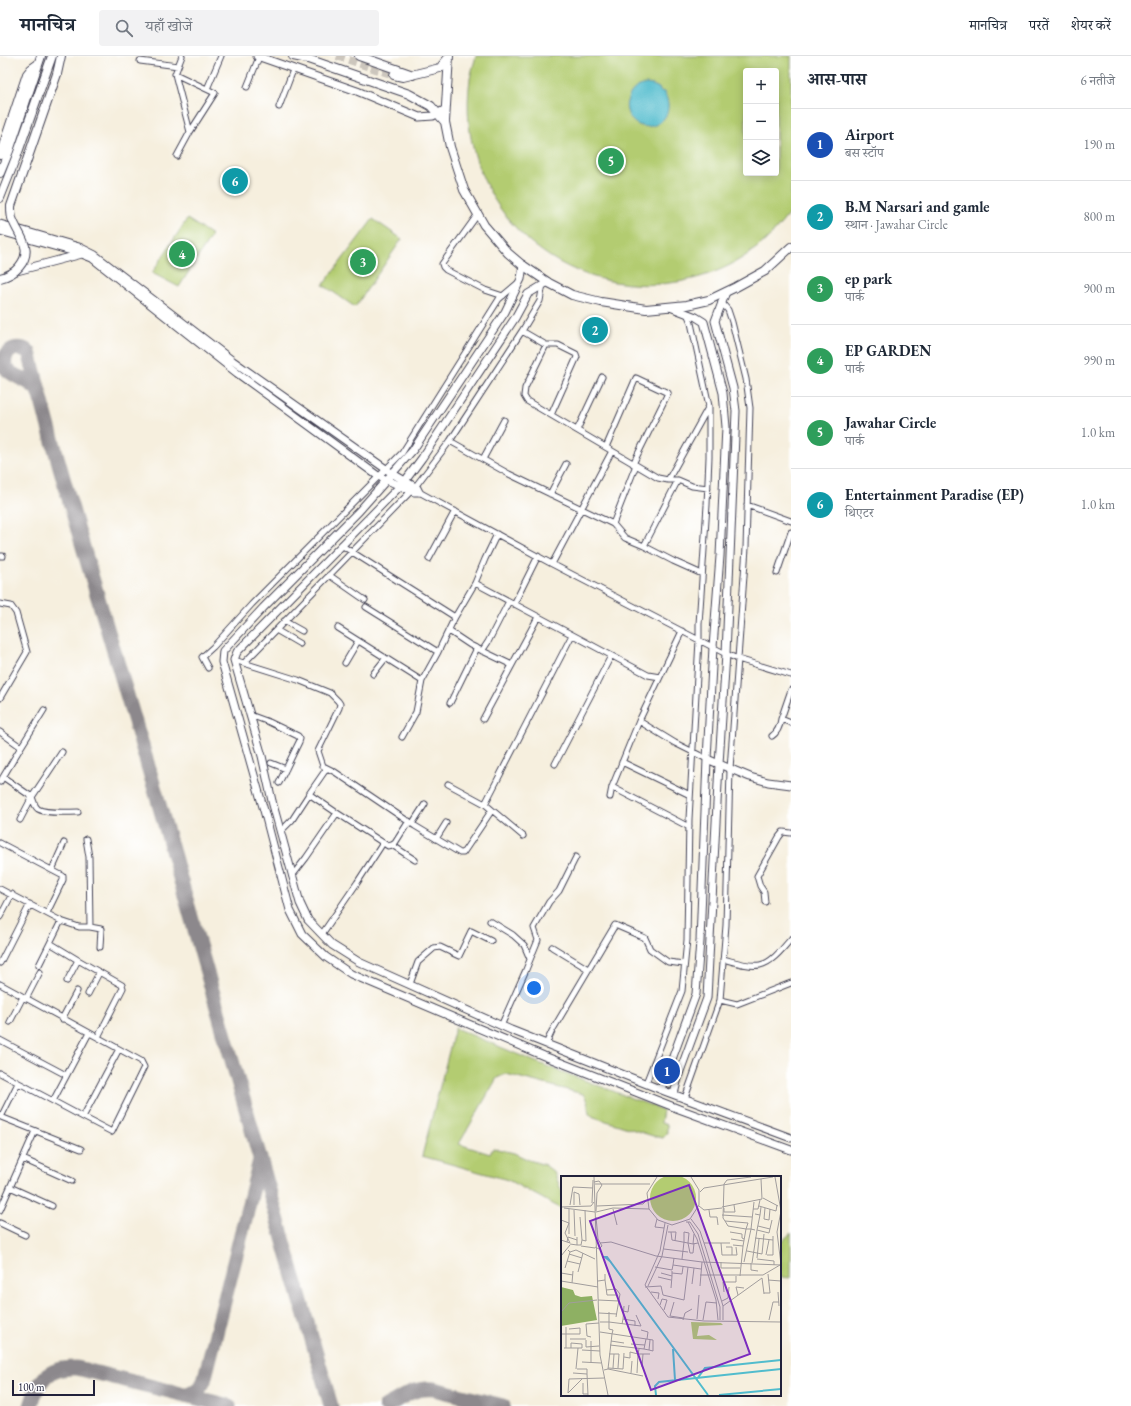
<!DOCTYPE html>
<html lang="hi">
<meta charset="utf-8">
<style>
:root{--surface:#fff;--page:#f2f2f3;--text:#1f2937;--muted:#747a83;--line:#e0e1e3;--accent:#1a73e8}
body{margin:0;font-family:"EB Garamond","Noto Serif Devanagari",serif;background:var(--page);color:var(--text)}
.controls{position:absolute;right:12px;top:12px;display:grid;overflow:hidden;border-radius:4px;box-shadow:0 2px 10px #0003}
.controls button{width:36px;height:36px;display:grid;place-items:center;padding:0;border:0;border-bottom:1px solid var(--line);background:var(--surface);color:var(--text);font:20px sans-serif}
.scale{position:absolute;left:12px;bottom:10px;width:83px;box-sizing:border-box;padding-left:4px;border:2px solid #22223b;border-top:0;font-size:11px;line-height:14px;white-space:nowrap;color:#22223b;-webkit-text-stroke:3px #fff;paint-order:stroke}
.you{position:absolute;left:534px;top:932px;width:14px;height:14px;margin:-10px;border:3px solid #fff;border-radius:50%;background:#1a73e8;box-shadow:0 0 0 6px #1a73e833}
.badge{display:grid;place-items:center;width:26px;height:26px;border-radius:50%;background:var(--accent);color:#fff;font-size:13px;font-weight:700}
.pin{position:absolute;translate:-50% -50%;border:2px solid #fff;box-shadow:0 1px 4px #0006}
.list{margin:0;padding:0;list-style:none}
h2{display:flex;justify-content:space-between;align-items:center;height:52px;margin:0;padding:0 16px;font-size:17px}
h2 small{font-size:13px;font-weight:400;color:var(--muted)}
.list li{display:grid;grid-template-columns:26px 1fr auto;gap:12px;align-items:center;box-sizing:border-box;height:72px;padding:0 16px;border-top:1px solid var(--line)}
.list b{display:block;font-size:15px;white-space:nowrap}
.list p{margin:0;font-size:13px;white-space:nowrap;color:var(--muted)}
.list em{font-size:13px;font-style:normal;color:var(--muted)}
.icon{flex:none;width:22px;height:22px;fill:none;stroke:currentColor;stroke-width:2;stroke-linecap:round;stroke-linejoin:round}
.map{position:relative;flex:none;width:791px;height:1350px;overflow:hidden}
header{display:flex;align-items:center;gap:24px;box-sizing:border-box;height:56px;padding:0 20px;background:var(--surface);border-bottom:1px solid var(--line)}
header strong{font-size:19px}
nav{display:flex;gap:22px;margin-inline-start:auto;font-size:14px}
.search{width:280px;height:36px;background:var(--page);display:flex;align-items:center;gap:10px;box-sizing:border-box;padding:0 14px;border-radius:4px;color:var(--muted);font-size:15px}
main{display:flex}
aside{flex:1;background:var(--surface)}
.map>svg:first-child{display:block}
.green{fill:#b3cc71;stroke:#6a7756;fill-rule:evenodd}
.water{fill:#51bccd;stroke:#3a6f84}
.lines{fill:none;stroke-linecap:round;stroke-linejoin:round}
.taxiway{stroke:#8c888c;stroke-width:15}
.primary-tunnel{stroke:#ccc6bd;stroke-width:8;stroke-dasharray:8 4;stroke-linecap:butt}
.street-casing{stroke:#424153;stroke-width:7}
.secondary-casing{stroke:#424153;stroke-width:9}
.primary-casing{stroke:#424153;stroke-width:10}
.street{stroke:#fff;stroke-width:5}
.secondary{stroke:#fff;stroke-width:7}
.primary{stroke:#fff;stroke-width:8}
.primary-bridge-casing{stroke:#424153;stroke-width:10;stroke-linecap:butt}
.primary-bridge{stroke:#fff;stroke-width:8}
.inset-river{fill:none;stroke:#51bccd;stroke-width:2}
.inset-road{fill:none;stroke:#a19d9d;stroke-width:1}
.view{fill:#7b2cbf;fill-opacity:0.15;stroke:#7b2cbf;stroke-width:2}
.inset-edge{fill:none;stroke:#22223b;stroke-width:2}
</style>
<header>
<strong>मानचित्र</strong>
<div class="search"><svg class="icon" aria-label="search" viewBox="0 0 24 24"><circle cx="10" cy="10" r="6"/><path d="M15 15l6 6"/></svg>यहाँ खोजें</div>
<nav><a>मानचित्र</a><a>परतें</a><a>शेयर करें</a></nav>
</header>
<main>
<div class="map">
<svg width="791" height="1350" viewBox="0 0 791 1350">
<rect width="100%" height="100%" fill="#fff"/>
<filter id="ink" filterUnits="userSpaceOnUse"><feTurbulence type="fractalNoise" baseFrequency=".025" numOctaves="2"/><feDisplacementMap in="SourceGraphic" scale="8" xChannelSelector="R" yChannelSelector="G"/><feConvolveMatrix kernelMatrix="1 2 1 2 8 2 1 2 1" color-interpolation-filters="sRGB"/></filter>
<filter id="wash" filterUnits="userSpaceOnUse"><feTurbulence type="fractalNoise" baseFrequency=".012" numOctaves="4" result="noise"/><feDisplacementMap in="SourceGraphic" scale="16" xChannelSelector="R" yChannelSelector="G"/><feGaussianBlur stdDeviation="0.9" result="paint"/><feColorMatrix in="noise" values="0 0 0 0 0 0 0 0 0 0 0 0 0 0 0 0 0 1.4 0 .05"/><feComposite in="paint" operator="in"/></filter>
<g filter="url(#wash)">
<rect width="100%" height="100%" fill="#f6efde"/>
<path class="green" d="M476,0H791V155C779,171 767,185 751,196C728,213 699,224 670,227C552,243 453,142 470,23C471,16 474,8 476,0ZM746,15H776V117H746Z
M187,163L212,179L179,231L152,217Z
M373,163L402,183L355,251L323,229Z
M455,972L536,1006L663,1054L661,1067L667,1069V1078L663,1082L653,1080L594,1061L589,1058L587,1045L583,1038L506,1018L497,1022L459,1088L490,1098L493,1092L514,1097L529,1104L545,1109L554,1116L562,1136V1153L508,1124L422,1100Z
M791,1177V1222L780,1221V1187Z"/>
<path class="water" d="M646,28L653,29L659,32L660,35L664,36C682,68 636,85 627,55C626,51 626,47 628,43C631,34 637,30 646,28Z"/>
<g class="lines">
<path class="taxiway" d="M41,344C40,341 39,336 37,333C29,323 13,322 6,312C0,298 15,286 29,296C67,445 114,592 157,741C216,944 271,1147 331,1350
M182,1338C193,1338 199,1336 204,1325L260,1104
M31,1350C38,1324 47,1311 77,1312L229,1350
M386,1350C404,1341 413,1331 434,1333L503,1350"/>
</g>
</g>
<g filter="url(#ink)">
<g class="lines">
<path class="primary-tunnel" d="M337,0L394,19"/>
<defs>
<path id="street" d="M140,5L178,10
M175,18L215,37L190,76
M247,31L259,1
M207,33L221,0
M279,51L293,14
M177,100L190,76L175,18L182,0
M478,158L442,208L443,211L446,214L485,234L503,240
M522,275L546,289L525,332L524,340L527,345L636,409
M546,289H558L576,298L577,301L551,359
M577,374L602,321
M450,385L509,418L613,468
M606,391L636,322L668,337L633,408
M483,403L504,364
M668,424L658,422L636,409L613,468L625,482L644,490L678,424
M708,432L692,430L678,424H668L709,350
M419,436L552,508L726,598L738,603L791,619
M550,438L566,408
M747,449L791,465
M497,478L485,503L475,527L648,619L660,621
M341,489L455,561L475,527
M644,490L673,505L702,518
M0,500H3
M429,503L455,455
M552,508L612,395
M777,517L791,476
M329,519L365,544
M0,548L11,550L16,557L27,596L0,642
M514,548L538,500
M366,551L438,596L455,561
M284,565L302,575
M338,572L422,625
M276,574L300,588
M449,575L470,589L512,609L538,561
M482,595L488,586L509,545
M234,604L298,624L330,637L338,645L340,648L339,652L318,695L323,710L335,716L415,770L460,797H463L492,754L485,748L448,728
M244,607L415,431L450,385L522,275L540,245L543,228
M345,607L358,585
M208,612L202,601L213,591L252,548L402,397L499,243L518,227
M373,618L385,603
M791,634L781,663L791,667
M450,647L477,592
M250,659L269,666L298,680L300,683L299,686L279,727
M483,663L512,609
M639,665L675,687L707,703
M0,676L21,691L44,654
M772,680C778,676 780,670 781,663
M402,681L416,656L422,625L438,596
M622,706L690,739
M271,707L286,713
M555,708L611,600
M3,721L32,741L62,696
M0,726L21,691
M612,731L689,771
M309,738L327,712
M32,741C34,745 34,750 38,753C46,758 68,756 78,756
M610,741L612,731L639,665L682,575
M485,748L572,579
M492,754L523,780
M337,757L388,790L392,789L395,787L409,765
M20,764L32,741
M412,768L425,748
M280,776L292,764L309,738L337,757L306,802L292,820
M436,783L446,767
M0,787L63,820V824L47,857
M392,789L415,804
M52,814L64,787
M0,833L61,865L79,871H90L89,801L86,783
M765,846L764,836L760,830L757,820L779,781L783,776L791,777
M0,861L12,838
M490,865L513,879L524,889L530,903
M90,871L101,873L100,891
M322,878L357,827L383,787
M50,887L78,904L67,925
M552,891L588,913
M723,903C735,906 748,911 760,909C772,907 784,891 791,883
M78,904L122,929L123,932L98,981
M0,907L30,848
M39,909L61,865
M0,928L141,1005L144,1011L112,1076L83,1061L119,993
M410,928L418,906L434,892L440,891L459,900L471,875L491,885
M88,938L99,917
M26,943L40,916
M720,944L737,948L791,927
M62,963L77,935
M10,966L23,941
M501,970L525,916L538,884L534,872L549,846L559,835L576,801
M0,984L66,1019
M546,988L552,975L615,869L645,882L650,893L668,906L684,908
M0,1017L53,1045
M18,1027L1,1061L81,1093
M646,1027L682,935L687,884L689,763L699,584V568L707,449L709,401V350L691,267L687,257
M685,1042L720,944L726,869L730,713L746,492L750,352L746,323L732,266L728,254L721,246
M83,1061L53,1045L89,977
M23,1103L72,1125
M10,1131L52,1150
M0,1154L35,1075
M0,1167L25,1179"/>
<path id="secondary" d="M257,0L357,35L419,61L433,60L442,55
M0,168L79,191L95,199L233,305L393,418L417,432L419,436
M0,175L82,198L92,202L237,317L378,420L414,436H419
M523,209L521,223L505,256L413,394L359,455L263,552L223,595L222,606L265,758L290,854L302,878L326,901L351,918L544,1000L679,1053L791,1094
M13,216L82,198
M548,226L528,238L515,262L422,402L405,425L237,596L234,604L262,700L272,745L300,847L308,864L332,889L359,906L511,974L667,1036L791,1082
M707,703L750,721L768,726L791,729
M661,1033L696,938L700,885L707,703L713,591L720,500L726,371L723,337L704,266L696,261L670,251
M674,1038L679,1018L707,942L719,708L726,598L736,355L733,332L715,265L726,236"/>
<path id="primary" d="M293,0L308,3L409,38L431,50L445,66
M359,0L413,19
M449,0L445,66L450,91L464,134L484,169L508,197L521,208L549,227L572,239L601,246L646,253L687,249L709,244L736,231L765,215L791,191
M57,18L61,0
M394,19L403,21L440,12L448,2
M0,99L27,18L31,13L38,8
M0,117L9,95L41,0
M0,142L17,99L52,0"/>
</defs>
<use href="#street" class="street-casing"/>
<use href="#secondary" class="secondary-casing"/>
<use href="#primary" class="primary-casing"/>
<use href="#street" class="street"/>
<use href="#secondary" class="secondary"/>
<use href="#primary" class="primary"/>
<defs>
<path id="primary-bridge" d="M0,222C8,220 14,217 19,211C35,192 18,180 12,162C11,158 11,154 11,150L57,18"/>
</defs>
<use href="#primary-bridge" class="primary-bridge-casing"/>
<use href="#primary-bridge" class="primary-bridge"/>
</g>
</g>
<g transform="translate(561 1120)">
<rect width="220" height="220" fill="#f6efde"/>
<path d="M89 22a23 23 0 1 1 46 0a23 23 0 1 1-46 0ZM130,146L160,147L162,149L138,150L136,160L148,159L156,164L132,163Z" fill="#b3cc71"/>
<path d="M0,111L12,114L14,119L20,121L31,120L36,144L0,150Z" fill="#8eb063"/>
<path class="inset-river" d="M50,86L44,81H46L147,219M112,173L114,204M136,203L144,192L220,184M95,219L94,210L98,206L220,193M158,219L220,213"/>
<path class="inset-road" d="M33,1L39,179L47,219M96,1L86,17L88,33L97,44L111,49L129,43L138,29V14L130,1M214,1L220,35L216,56L220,89M33,6L38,5L41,9L36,17L35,35M34,8H89M139,16L143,12L212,1M202,22L217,30M31,27L32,4M9,29L12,11L32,12M13,29V16L18,18L19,29M36,30L82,28L85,25M138,30L143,34L161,32M198,30L215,35L216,29M0,31L30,30L33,26M161,31L201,23L200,3M3,32L34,36M163,32V36H174L173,29M204,32L203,43L208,44L209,33M52,33L56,49M192,33H197L199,24M13,34L14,60M148,34L149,41H156L157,49M35,36L52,32L88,33M194,38L199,39L200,31M161,39L191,41M199,39L196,54L208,57L211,44M19,41L21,64M96,43L94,51L103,52M130,43L139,55L145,73L162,130V144M0,44L8,47V58M164,45L167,50L185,53L187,47L164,45L162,42L163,8L166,4L190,1M125,46H129L137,58L159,131V144M127,46L136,63L155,124L157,144M104,47L99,75L84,109L107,141L143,145L220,146M197,50L209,53M107,56H110L111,64L127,67M110,56H115L114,65M169,56L181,58V62L183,63M133,58L132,68L137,67M194,62L212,64M170,63L183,65M0,64L9,67L4,57L8,47V33M6,66L7,61L16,64M123,66V56L128,57L127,67M39,67L50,66L95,80L141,86L220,89M143,67H169M160,67L161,79H176L175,71M9,68L16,69V61M132,68L127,67L129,77H132L133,67M16,69H20L21,64L25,65L24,34M172,69L182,70L185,53H190L193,26M20,70L34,72M34,71L38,73L41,70L37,63L35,41M165,71H171V79M103,73L127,76M7,74L9,76L15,74L34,83M186,75L201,78L203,58M8,78L21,82M205,79L208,64M206,79H212V60M0,80L9,69M113,82L112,89L140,93M196,82L198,63M121,83L123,66M196,83L213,85V89M6,85L19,88M160,86V92H179M183,86L190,53L194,54M190,87V94L197,95M191,87L196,54M94,91L111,94L112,89M4,92L9,76M17,96L22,77M0,97L12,99M100,97L111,100V95M111,97L121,98L122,91M139,99H202L219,89M179,100L182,70M97,101L110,104M201,102L203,118M44,104L46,119H56M207,104L220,105M0,105L37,111M37,105L44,104V98M11,107L12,95M131,108L133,92M87,110L101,80L107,49M139,110L141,86M84,111L100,110L102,119L123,124L127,91M110,112L111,100M45,114L55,113L59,118L55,141M90,116L98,117L97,123M163,116L162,106H175V100M217,116L218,130M203,117H209L207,98M177,119L175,111L183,112M37,124L58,125M161,125L167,122L168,111M99,129L101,123L106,124L103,134M162,130L201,102M62,135L67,136L68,129M0,136L8,127L36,124M38,137L56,138M109,140L122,142M109,140L113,126M62,143L63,130M136,143L138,119M122,144L124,137L131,133M142,144L145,126L156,127M208,144L212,126H218M39,146H48V136M61,148L62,143L74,145V150M80,154L87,156L86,163M39,156L92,164V175L88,174L89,164M0,158H19V152L8,153M51,158L52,154L48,153V146L80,150L75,139M30,161L26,160L25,148L38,147M9,163H25M85,163L83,173L88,174M25,164V171L38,170M50,165L63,167M70,168L84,169M49,169L83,173M3,172H21V168L10,167V172M5,172V151M78,173L77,178H89M21,174L39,175M48,178H58L57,192M63,181L69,182V176L77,178L76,197M21,186L40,187M30,187V165M81,191L82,178M47,192L62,193L63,177M52,192L53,178M15,193L17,172M47,193L82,200M43,194L47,193L51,158M12,197L26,198V193H16M70,197L71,185M26,198L27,219M21,203L7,217L8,203L43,202M22,207V218H27"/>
<path class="view" d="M128,9L189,178L90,214L29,45Z"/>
<rect width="220" height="220" class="inset-edge"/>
</g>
</svg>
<div class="controls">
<button>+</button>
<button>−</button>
<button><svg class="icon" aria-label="layers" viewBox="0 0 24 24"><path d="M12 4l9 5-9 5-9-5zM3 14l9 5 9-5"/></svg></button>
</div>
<div class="scale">100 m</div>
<div class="you"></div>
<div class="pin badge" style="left:667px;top:1015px;background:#1a4fb4">1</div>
<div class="pin badge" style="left:595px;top:274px;background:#0f9aa8">2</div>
<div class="pin badge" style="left:363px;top:206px;background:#2e9e5b">3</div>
<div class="pin badge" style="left:182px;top:198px;background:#2e9e5b">4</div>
<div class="pin badge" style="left:611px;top:105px;background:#2e9e5b">5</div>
<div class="pin badge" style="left:235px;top:125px;background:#0f9aa8">6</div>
</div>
<aside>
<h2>आस-पास<small>6 नतीजे</small></h2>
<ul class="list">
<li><span class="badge" style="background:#1a4fb4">1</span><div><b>Airport</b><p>बस स्टॉप</p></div><em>190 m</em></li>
<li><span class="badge" style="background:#0f9aa8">2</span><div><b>B.M Narsari and gamle</b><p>स्थान · Jawahar Circle</p></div><em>800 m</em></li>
<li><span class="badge" style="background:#2e9e5b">3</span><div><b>ep park</b><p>पार्क</p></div><em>900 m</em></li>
<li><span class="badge" style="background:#2e9e5b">4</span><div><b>EP GARDEN</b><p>पार्क</p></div><em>990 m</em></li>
<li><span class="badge" style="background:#2e9e5b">5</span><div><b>Jawahar Circle</b><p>पार्क</p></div><em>1.0 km</em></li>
<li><span class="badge" style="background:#0f9aa8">6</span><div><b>Entertainment Paradise (EP)</b><p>थिएटर</p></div><em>1.0 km</em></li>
</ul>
</aside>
</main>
